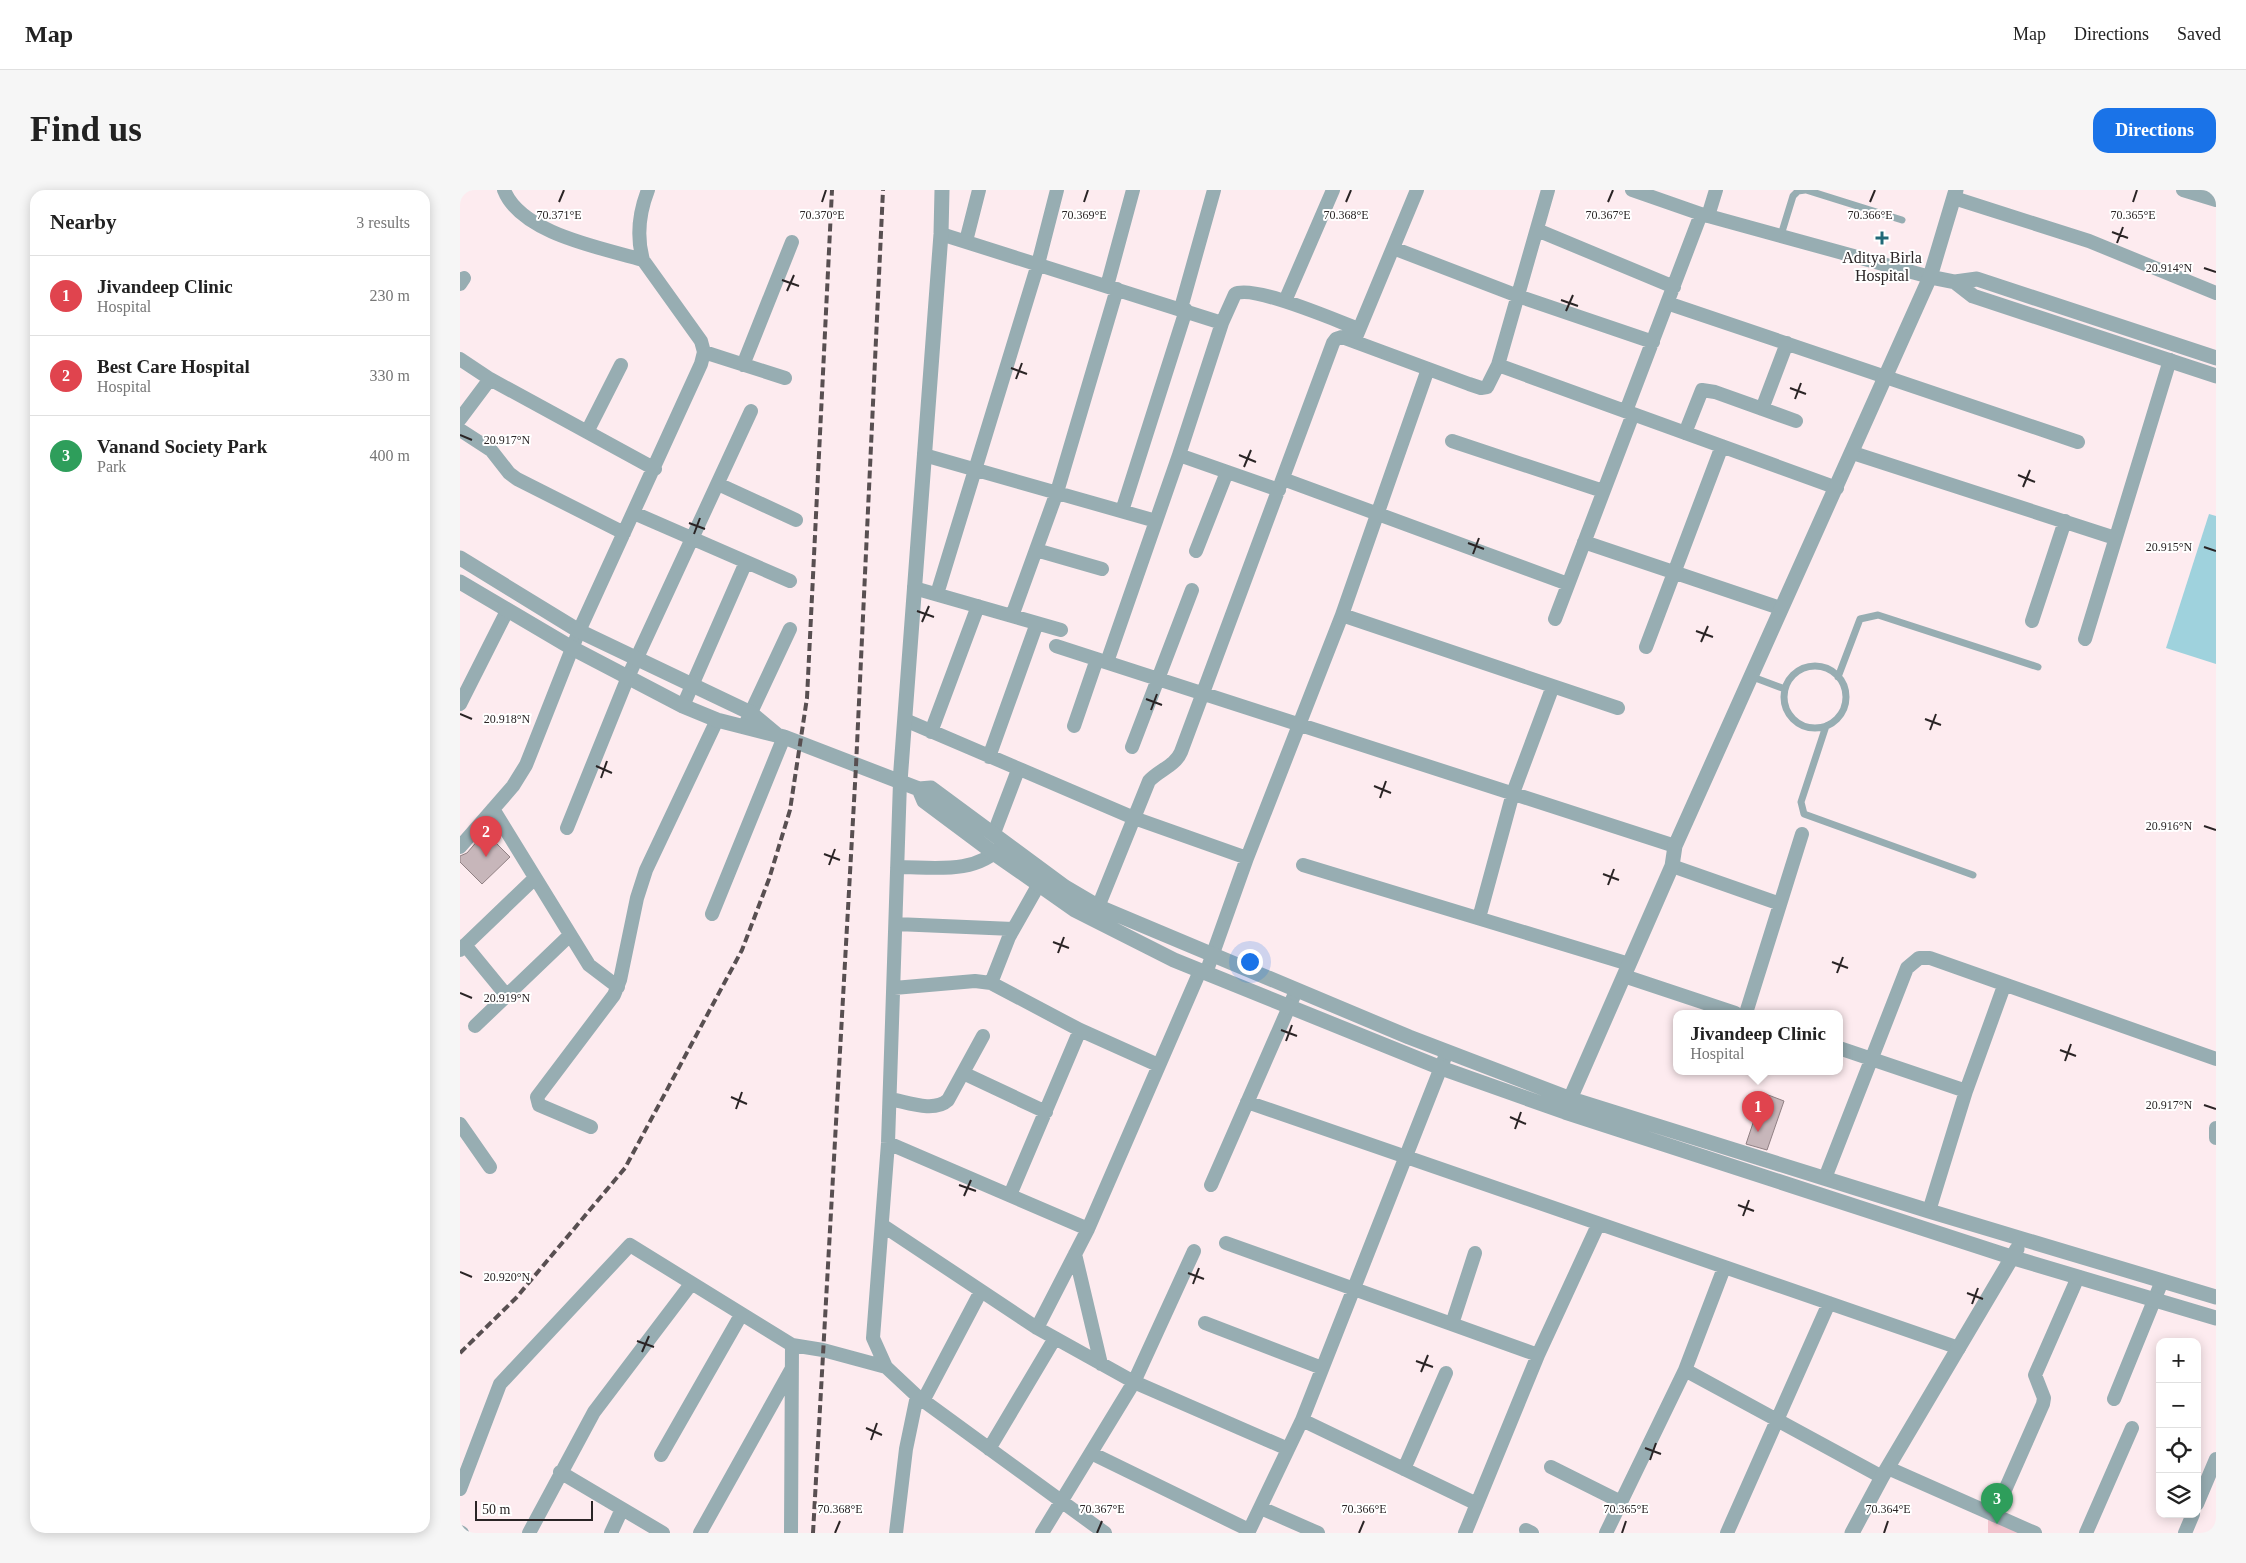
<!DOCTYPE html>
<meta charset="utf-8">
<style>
:root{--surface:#fff;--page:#f6f6f6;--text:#222;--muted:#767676;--line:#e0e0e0;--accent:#1a73e8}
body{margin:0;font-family:"Times New Roman",serif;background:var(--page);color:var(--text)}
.controls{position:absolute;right:15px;bottom:15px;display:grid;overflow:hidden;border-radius:10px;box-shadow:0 2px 12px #0003}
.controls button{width:45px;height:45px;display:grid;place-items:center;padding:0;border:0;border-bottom:1px solid var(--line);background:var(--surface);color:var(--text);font:25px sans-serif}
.scale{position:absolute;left:15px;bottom:12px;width:118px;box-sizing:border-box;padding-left:5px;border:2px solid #2a2425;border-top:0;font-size:14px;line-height:18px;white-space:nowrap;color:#2a2425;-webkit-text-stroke:4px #fff;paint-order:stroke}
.you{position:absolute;left:789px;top:771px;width:18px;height:18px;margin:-12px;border:4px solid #fff;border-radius:50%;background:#1a73e8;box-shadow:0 0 0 8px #1a73e833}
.badge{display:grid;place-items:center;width:32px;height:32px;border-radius:50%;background:var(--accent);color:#fff;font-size:16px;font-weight:700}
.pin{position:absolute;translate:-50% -41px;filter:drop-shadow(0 1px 2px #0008)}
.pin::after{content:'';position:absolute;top:26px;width:18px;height:15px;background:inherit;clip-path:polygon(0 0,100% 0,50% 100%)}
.popup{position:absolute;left:1213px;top:820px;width:170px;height:65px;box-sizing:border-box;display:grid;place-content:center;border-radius:10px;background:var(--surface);filter:drop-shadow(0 1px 4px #0005);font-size:16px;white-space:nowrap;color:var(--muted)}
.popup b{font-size:19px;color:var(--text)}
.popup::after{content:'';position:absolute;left:50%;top:100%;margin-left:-10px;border:10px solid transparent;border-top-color:var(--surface)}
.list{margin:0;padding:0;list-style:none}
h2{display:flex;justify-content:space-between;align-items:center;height:65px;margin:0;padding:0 20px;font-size:21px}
h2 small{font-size:16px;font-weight:400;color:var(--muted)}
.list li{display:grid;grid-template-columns:32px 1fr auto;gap:15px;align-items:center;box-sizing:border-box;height:80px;padding:0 20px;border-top:1px solid var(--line)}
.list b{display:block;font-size:19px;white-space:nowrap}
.list p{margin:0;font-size:16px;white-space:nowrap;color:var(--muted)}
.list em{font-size:16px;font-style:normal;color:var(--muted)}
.icon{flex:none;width:28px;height:28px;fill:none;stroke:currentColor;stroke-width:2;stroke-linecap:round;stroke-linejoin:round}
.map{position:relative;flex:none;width:1756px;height:1343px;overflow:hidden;border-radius:15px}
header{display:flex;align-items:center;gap:30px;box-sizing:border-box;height:70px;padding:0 25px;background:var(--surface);border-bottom:1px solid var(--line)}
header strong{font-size:24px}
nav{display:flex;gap:28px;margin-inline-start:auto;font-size:18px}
.intro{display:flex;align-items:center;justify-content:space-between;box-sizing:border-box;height:120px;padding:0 30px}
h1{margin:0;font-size:35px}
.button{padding:12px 22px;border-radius:15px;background:var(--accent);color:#fff;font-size:18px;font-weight:700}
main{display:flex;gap:30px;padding:0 30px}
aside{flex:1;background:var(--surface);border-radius:15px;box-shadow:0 2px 12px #0003}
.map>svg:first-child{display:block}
.green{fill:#f2c4ce}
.water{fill:#9fd2dd}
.building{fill:#c7b6ba;stroke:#918184}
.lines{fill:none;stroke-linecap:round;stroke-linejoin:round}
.service{stroke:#97adb2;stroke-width:7}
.minor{stroke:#97adb2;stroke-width:14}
.tertiary{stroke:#97adb2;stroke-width:15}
.rail{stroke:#584f51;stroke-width:4;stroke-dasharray:8 4;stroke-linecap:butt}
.ticks{fill:none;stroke:#2a2425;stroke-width:2}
.poi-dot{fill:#216977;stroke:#fff;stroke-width:2}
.labels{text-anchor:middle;stroke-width:4;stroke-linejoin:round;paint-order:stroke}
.poi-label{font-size:16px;fill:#2a2425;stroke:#fff}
.ticks-label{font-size:12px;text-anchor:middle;fill:#2a2425;stroke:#fff;stroke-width:4;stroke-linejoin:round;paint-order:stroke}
</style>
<header>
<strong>Map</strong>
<nav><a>Map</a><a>Directions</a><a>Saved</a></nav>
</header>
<div class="intro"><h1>Find us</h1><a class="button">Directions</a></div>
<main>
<aside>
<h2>Nearby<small>3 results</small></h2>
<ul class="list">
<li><span class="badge" style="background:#e0444e">1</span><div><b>Jivandeep Clinic</b><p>Hospital</p></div><em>230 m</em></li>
<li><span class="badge" style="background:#e0444e">2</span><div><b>Best Care Hospital</b><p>Hospital</p></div><em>330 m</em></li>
<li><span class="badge" style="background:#2e9e5b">3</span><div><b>Vanand Society Park</b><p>Park</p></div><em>400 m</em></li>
</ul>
</aside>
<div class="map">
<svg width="1756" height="1343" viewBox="0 0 1756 1343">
<rect width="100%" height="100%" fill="#fdebef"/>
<path class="green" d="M1528,1325L1564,1343H1528Z"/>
<path class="water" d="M1749,324L1756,326V474L1706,458Z"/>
<path class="building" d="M25,642L50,667L22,694L0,672V666L7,663Z
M1303,903L1324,911L1307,960L1286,954Z"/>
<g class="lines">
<path class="service" d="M1346,0L1442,30
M1321,45L1333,6L1338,1L1345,0
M1324 507a31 31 0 1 1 62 0a31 31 0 1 1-62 0Z
M1290,486L1325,499
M1378,487L1400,429L1418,425L1578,477
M1366,536L1341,612L1344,624L1513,685"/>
<path class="minor" d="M44,0C61,44 143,58 183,70
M1172,0L1241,24L1470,87
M1723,0L1756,10
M1494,8L1629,51L1756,103
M1248,26L1256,0
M1077,40L1214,97
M481,44L762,133
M506,51L519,0
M933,58L1058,106L1193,152
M0,94L4,88
M647,96L673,0
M825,111L873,0
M1207,113L1618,252
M721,118L754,0
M896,147L957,0
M244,162L325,188
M0,169L30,189L195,279
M283,175L332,52
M1038,175L1377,298
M1302,219L1327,153
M1166,221L1241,24
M0,229L30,189
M0,240L31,260L49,283L57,289L164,343
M127,242L161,175
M1225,243L1242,200L1255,202L1336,231
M992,251L1143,301
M1393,263L1655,348
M464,265L696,331
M719,265L819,300
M823,289L1108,394
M258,294L336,330
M662,321L726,120
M174,323L330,391
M1124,352L1320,418
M576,360L642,379
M736,361L767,282
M454,398L601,440
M477,404L578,74L597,0
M882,425L1158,518
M552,426L597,302L657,99
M1095,429L1173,224
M1572,431L1605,331
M1625,449L1710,170
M596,456L1215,656
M1186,457L1262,256
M647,472L719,265L762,133L775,104C793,94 877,131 899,139
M0,514L47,421
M223,516L286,372
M445,530L674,628L787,668
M286,533L330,439
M614,536L637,469
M471,542L518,416
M672,557L732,400
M529,567L577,433
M440,592L428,953L413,1148L426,1177L457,1206L645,1343
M33,619L129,775L158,797
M107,638L168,487L291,221
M534,643L558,580
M0,657L53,596L66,575L119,441L241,174L244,162L241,151L183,70C176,45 179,23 188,0
M843,675L1169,774
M1212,676L1320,714
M437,677C474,677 515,685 542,656
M252,724L324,547
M634,727L689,591C699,580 715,576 721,562L873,153L876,149L882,147L1009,194L1021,198L1027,197L1038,175L1088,0
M1019,728L1053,603L1093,496
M436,734L553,739
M5,755L47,806
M0,760L75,688
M746,783L787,668L882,425L968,179
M1164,786L1275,823
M531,793L549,747L579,694
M434,798L515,791L531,793L620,840L698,875
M1286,823L1342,644
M15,836L110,745
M1379,858L1506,901
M503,883L586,922
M430,909C447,912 474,923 488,910L523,846
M787,912L1499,1158
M0,934L30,977
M131,937L79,915L77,907L154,805L160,790L177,708L186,680L257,530
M1756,938V948
M428,953L628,1039
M1365,988L1447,778L1459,768H1470L1756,869
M751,995L836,801
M550,1005L620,840
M1469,1021L1506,901L1544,796
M422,1035L577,1138L674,1192L828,1259
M766,1053L1078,1165
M615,1064L641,1174
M745,1133L862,1178
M992,1134L1015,1063
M577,1138L628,1039L740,781
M1225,1180L1422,1287
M1654,1209L1702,1091
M463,1211L521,1101
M842,1230L1017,1314
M529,1259L595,1148
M631,1263L789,1340
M201,1265L281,1125
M1091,1277L1161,1312
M1428,1278L1575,1343
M944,1279L986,1183
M100,1282L203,1343
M0,1299L40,1194L170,1055L332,1155
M1737,1314L1756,1269
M801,1318L858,1343
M1534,1325L1583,1214L1584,1208L1575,1185L1618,1087
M1066,1340L1072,1343
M0,1342L2,1343
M69,1343L134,1222L231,1094
M151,1343L162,1319
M240,1343L331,1180
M331,1343L332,1155L363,1160L426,1177
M436,1343L446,1259L457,1206
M582,1343L674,1192L734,1061
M788,1343L842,1230L987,862
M1005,1343L1078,1165L1138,1035
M1146,1343L1225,1180L1264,1078
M1267,1343L1369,1113
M1626,1343L1672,1238
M1725,1343L1733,1324"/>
<path class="tertiary" d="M1470,87L1495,92L1517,89L1756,168
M1495,92L1513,106L1756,186
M0,368L119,441L291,523L316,544
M0,392L112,458L223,516L257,530L324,547L459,599L471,598L605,697L639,717L949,847L1111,909L1469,1021L1756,1107
M440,592L481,44L482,0
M459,599L464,611L535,664L615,720L714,770L981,878L1105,922L1554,1068L1756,1128
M1107,916L1212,676L1215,656L1470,87L1496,0
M1392,1343L1422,1287L1557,1059"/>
<path class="rail" d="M0,1163L56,1108L165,978L282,760L309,689L330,620L347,508L372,0
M353,1343L396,576L423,0"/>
</g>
<path class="ticks" d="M99,12L104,0M362,12L366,0M624,12L628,0M886,12L891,0M1148,12L1153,0M1410,12L1415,0M1673,12L1677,0M1652,42L1668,48M1657,53L1663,37M1744,78L1756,82M322,90L339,96M327,101L334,85M1101,110L1118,116M1106,121L1113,105M551,178L567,184M556,189L562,173M1330,198L1346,204M1335,209L1341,193M0,245L12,250M779,265L796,272M784,277L791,260M1558,285L1575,292M1563,297L1570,280M229,333L245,339M234,344L240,328M1008,353L1024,359M1744,357L1756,361M1013,364L1019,348M457,421L474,427M462,432L469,416M1236,441L1253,447M1241,452L1248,436M686,509L702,515M691,520L697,504M0,524L12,529M1465,529L1481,535M1470,540L1476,524M136,576L152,583M141,588L147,571M914,596L931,603M920,608L926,591M1744,636L1756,640M364,664L380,670M369,675L375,659M1143,684L1159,690M1148,695L1154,679M593,752L609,758M598,763L604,747M1372,772L1388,778M1377,783L1383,767M0,803L12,808M821,840L837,846M826,851L832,835M1600,860L1616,866M1605,871L1611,854M271,907L287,914M1744,915L1756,919M276,919L282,902M1050,927L1066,934M1055,939L1061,922M499,995L516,1001M504,1006L511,990M1278,1015L1294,1021M1283,1026L1289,1010M0,1082L12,1087M728,1083L744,1089M733,1094L739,1078M1507,1103L1523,1109M1512,1114L1518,1098M177,1151L194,1157M182,1162L189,1146M956,1171L973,1177M961,1182L968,1165M406,1238L422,1245M411,1250L417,1233M1185,1258L1201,1264M1190,1270L1196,1253M375,1343L380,1331M637,1343L642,1331M899,1343L904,1331M1162,1343L1166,1331M1424,1343L1428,1331"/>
<path class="poi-dot" d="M1419.5 40.5h5v5h5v5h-5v5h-5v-5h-5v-5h5z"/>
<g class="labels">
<g class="poi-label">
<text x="1422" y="73">Aditya Birla<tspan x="1422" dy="18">Hospital</tspan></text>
</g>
</g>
<g class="ticks-label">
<text x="99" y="29">70.371°E</text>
<text x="362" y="29">70.370°E</text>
<text x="1673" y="29">70.365°E</text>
<text x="624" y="29">70.369°E</text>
<text x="886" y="29">70.368°E</text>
<text x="1148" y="29">70.367°E</text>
<text x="1410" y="29">70.366°E</text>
<text x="1709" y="82">20.914°N</text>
<text x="47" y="254">20.917°N</text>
<text x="1709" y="361">20.915°N</text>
<text x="47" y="533">20.918°N</text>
<text x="1709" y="640">20.916°N</text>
<text x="47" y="812">20.919°N</text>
<text x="1709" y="919">20.917°N</text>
<text x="47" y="1091">20.920°N</text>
<text x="380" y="1323">70.368°E</text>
<text x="642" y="1323">70.367°E</text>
<text x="904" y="1323">70.366°E</text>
<text x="1166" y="1323">70.365°E</text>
<text x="1428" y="1323">70.364°E</text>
</g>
</svg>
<div class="controls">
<button>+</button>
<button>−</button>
<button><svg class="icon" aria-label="locate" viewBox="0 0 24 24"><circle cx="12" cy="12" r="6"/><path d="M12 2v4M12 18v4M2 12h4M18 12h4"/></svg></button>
<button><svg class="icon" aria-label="layers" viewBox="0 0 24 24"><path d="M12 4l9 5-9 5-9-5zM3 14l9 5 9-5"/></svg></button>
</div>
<div class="scale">50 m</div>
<div class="you"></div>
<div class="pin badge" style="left:1298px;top:942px;background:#e0444e">1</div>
<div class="popup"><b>Jivandeep Clinic</b>Hospital</div>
<div class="pin badge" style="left:26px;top:667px;background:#e0444e">2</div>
<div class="pin badge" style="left:1537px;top:1334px;background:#2e9e5b">3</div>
</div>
</main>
